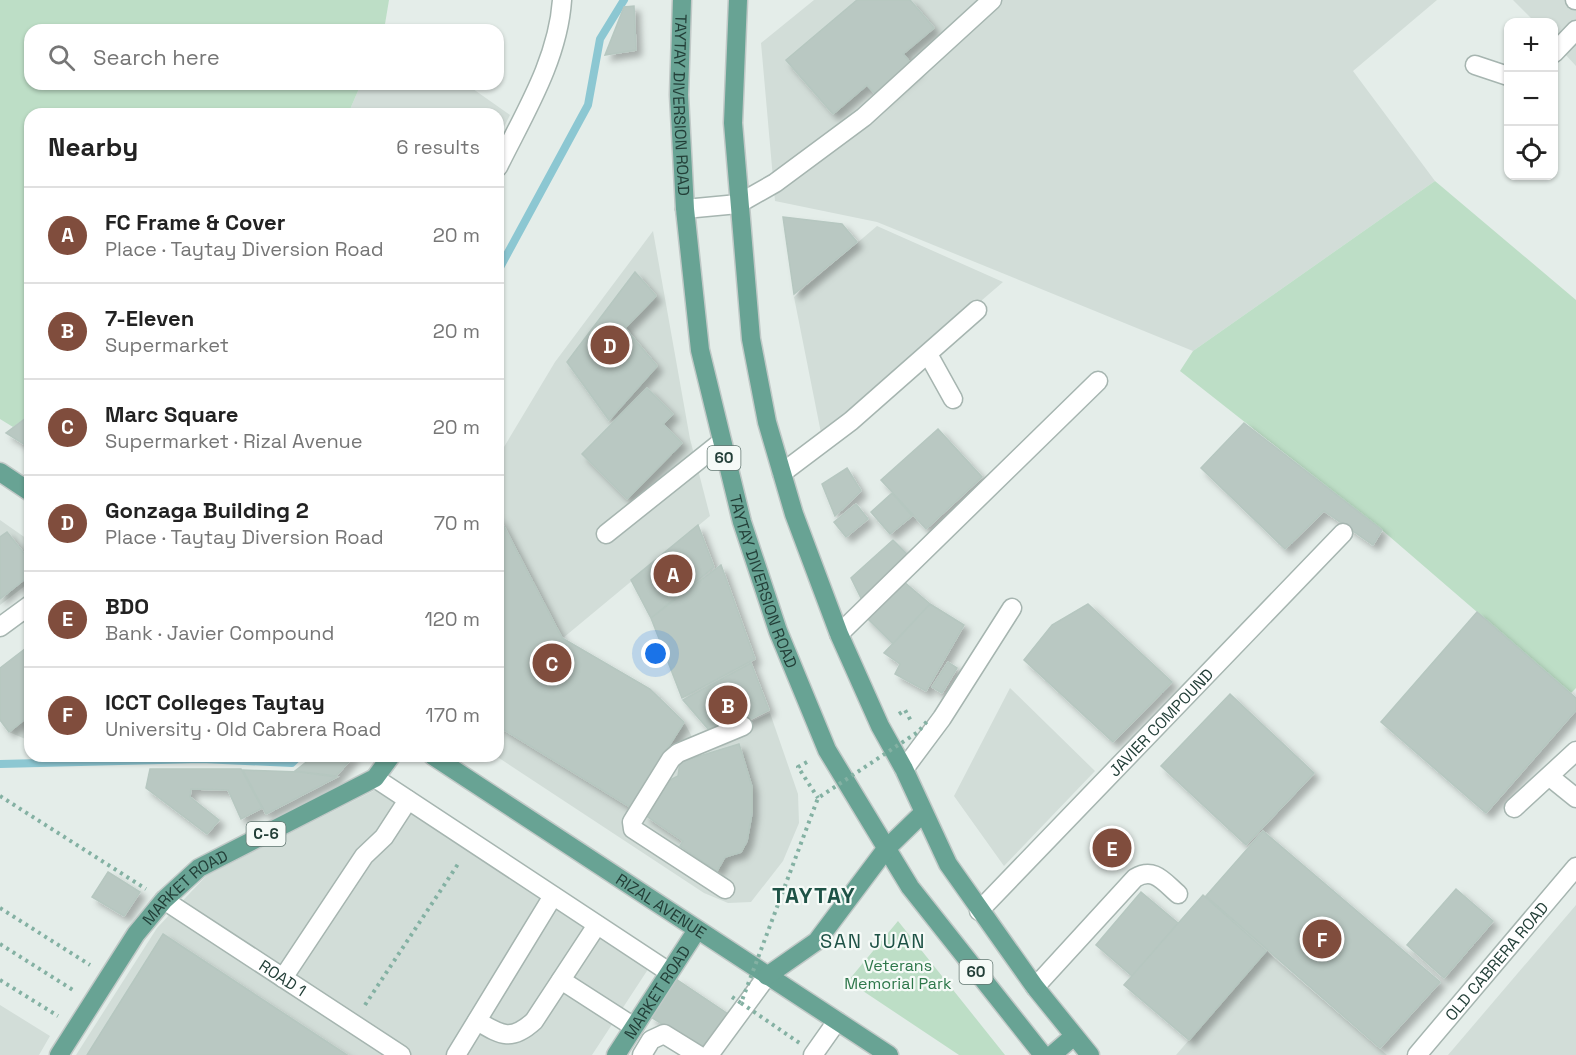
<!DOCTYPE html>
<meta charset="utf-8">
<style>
:root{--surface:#fff;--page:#f2f2f2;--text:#222;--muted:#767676;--line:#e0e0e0;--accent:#804d3d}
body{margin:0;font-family:"Space Grotesk",sans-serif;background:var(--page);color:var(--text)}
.controls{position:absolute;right:18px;top:18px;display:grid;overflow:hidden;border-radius:12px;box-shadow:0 2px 4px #0004}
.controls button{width:54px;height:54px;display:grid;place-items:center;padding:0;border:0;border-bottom:2px solid var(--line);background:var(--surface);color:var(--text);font:30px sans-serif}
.you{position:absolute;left:656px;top:654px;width:21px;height:21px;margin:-15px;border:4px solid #fff;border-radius:50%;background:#1a73e8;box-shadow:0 0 0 9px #1a73e833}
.badge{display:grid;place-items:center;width:39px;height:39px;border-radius:50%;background:var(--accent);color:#fff;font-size:20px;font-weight:700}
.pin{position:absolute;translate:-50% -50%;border:3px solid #fff;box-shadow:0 2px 6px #0006}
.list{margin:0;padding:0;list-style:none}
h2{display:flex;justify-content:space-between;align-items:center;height:78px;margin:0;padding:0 24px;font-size:26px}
h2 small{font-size:20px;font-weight:400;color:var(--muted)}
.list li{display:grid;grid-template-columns:39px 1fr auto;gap:18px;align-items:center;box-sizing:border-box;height:96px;padding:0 24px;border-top:2px solid var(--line)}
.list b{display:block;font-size:22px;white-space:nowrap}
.list p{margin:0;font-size:20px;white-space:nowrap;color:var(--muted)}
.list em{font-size:20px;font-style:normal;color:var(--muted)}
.icon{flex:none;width:33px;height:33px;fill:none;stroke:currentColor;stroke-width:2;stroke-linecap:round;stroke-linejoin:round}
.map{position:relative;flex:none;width:1576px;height:1055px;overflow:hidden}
.search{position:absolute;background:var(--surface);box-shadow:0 2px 4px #0004;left:24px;top:24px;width:480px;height:66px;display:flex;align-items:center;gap:15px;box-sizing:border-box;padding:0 21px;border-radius:18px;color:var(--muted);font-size:22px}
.panel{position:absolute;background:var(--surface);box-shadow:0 2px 4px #0004;left:24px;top:108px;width:480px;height:654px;border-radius:18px}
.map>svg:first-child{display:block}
.built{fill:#d2ddd8}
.green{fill:#bddec6}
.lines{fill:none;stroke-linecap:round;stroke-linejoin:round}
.stream{stroke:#8cc7d2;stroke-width:8}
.building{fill:#b9c8c2;stroke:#b6c7c0;stroke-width:1.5;filter:url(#shadow)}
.minor-casing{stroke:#a6b5b0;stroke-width:21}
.major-casing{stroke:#c1c9c7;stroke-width:21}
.path{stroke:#84b1a3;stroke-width:4;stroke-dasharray:3 4.5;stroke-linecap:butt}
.minor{stroke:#fff;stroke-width:18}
.major{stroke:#68a394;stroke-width:18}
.path-bridge{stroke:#84b1a3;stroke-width:4;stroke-dasharray:3 4.5;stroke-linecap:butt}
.labels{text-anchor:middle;stroke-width:4.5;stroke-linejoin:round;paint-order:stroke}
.shield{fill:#f5faf7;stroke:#627771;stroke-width:1.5}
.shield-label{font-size:15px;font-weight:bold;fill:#233f38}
.street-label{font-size:16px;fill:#233f38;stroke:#f5faf7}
.park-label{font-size:16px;fill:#2d774a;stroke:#f5faf7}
.quarter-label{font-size:20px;letter-spacing:1.5px;fill:#1e5246;stroke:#f5faf7}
.district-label{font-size:22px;font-weight:bold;letter-spacing:1.5px;fill:#1e5246;stroke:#f5faf7}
</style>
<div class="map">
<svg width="1576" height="1055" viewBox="0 0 1576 1055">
<defs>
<filter id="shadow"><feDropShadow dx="5.5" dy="5.5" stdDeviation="3" flood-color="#0004"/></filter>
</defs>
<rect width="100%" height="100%" fill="#e4ede9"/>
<path class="built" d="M814,0H1437L1353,71L1435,181L1193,351L877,222L775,201L761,43Z
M1513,0H1576V66L1554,42V22H1535Z
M361,84H466L510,115L498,139V114H348Z
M877,226L1003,282L822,438L794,297Z
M653,231L690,439L710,516L563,638L650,689L684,722L697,746L770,713L798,794L799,823L783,861L751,902L728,903L704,893L496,756L498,457L555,362Z
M0,520L30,541V582L0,605Z
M1010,688L1095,771L1004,866L954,796Z
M30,715V741L9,732L24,720Z
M395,780L658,954L592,1055H76L157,928L206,876Z
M1576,905V1055H1448Z
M1266,951L1387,1055H1176Z
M0,1005L50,1036L39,1055H0Z"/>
<path class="green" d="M0,0H389L384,30H30V84H361L348,114H30V415L13,427L0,419Z
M1435,181L1576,300V688L1571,693L1382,530L1180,371L1193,351Z
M898,921L1005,1055H959L848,981Z"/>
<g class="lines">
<path class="stream" d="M498,271L588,105L600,39L624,0
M0,764L201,759L292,763L299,756"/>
</g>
<path class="building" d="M857,0H910L934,28L903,54L916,69L880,99L867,85L833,114L786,60Z
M634,6L636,50L605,55L624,7Z
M783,217L842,224L857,242L794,294Z
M635,272L656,296L625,328L657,366L609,420L567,362Z
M647,388L673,414L663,424L682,443L627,499L582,454Z
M30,415V448L6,433Z
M1244,423L1382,530L1373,545L1324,511L1285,549L1201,468Z
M938,429L982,477L926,529L881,480Z
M847,468L861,491L835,516L822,484Z
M892,493L912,516L890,534L871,512Z
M856,504L868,519L846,537L834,522Z
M498,515L562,638L650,689L684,722L630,807L498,726Z
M698,525L714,567L651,618L631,580Z
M7,532L30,561V575L0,599V537Z
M893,540L910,557L863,602L851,578Z
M721,565L755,659L682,698L651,618Z
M903,581L930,604L893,644L865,616Z
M930,604L964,625L926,691L895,674L900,664L884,653Z
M1088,604L1172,682L1113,742L1024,660L1052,625Z
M1477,612L1576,698V710L1486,813L1381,722Z
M30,645V715L9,732L0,720V668Z
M948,662L957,668L942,693L932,687Z
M751,663L769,710L715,737L683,700Z
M1230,694L1314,773L1246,845L1161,766Z
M739,744L752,787V813L747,841L741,852L725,857L717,871L680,846L683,841L645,815L664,783L678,776L680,762Z
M314,756H354L336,776L295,771Z
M150,769H241L262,808L241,819L228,790L191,789L190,797L219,820L207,834L146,788Z
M243,770L299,772L337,777L266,814Z
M1263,831L1440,982L1380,1048L1206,896Z
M108,872L140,892L124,916L92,897Z
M1456,889L1493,921L1444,978L1407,945Z
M1141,892L1178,923L1132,976L1096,945Z
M1203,895L1266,951L1189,1040L1124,985Z
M163,934L347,1055H87Z
M676,979L731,1016L707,1053L651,1017Z"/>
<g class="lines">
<defs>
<g id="minor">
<path d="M1575,0H1576"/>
<path d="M1554,53L1576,30"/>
<path d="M1475,65L1508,76"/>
<path d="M498,167C524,114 558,60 562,0"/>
<path d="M685,209L738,204L775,183L864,117L992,0"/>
<path d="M928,354L953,399"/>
<path d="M782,473L851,421L977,310"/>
<path d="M606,534L720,443"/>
<path d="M0,627L30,605"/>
<path d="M839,634L1098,381"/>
<path d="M904,769L942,718L1012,608"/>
<path d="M1550,777L1576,798"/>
<path d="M375,778L669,972"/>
<path d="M1514,808L1576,751"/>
<path d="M725,889L633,829L632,822L671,759L678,753L743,726"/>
<path id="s1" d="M164,900L401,1055"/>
<path id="s2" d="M979,911L1343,533"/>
<path d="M283,978L364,856L384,837L408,800"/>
<path d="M561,980L634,1027"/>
<path d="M1035,987L1135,878C1154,867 1163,881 1178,894"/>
<path d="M477,1021C501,1035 511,1042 534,1021L597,925"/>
<path d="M456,1055L553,896"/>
<path d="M642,1055L651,1040L664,1034L698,1055"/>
<path d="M709,1055L767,976"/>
<path d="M813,1055L837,1021"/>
<path id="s3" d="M1417,1055L1576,867"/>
</g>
<g id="major">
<path id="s4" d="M682,0L679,95L685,209L700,350L742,522L778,631L827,750L910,887L1043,1055"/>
<path d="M738,0L733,123L751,339L767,422L794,514L839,634L880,726L904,769L948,864L1035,987L1090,1055"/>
<path d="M0,472L30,492"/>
<path id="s5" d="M433,756L889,1055"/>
<path d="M767,976L817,941L886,849L923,813"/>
<path id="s6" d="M59,1055L136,934L164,900L199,868L375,778L391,756"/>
<path id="s7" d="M616,1055L697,930"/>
<path d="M1052,1055L1074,1036"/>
</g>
</defs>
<use href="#minor" class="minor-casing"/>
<use href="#major" class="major-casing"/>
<path class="path" d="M899,714L905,710L911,721
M807,762L798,767L818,798
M0,796L146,889
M0,908L90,965
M0,944L73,990
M0,980L58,1016
M365,1005L460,861"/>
<use href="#minor" class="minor"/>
<use href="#major" class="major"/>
<path class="path-bridge" d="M732,997L741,1003L818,798L918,732L929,719
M741,1003L801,1044"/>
</g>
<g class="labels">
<g class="shield">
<rect x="707.5" y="446" width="33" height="24" rx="4.5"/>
<rect x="246.5" y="822" width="39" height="24" rx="4.5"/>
<rect x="959.5" y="960" width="33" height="24" rx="4.5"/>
</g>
<g class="shield-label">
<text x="724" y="463">60</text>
<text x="266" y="839">C-6</text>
<text x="976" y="977">60</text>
</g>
<g class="street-label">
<text dy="6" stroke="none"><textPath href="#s4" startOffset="105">TAYTAY DIVERSION ROAD</textPath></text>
<text dy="6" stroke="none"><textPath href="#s4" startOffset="591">TAYTAY DIVERSION ROAD</textPath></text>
<text dy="6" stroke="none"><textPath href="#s2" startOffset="262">JAVIER COMPOUND</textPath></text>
<text dy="6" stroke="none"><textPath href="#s6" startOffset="212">MARKET ROAD</textPath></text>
<text dy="6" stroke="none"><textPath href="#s5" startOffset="273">RIZAL AVENUE</textPath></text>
<text dy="6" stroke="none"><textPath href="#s3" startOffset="123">OLD CABRERA ROAD</textPath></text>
<text dy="6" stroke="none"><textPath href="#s1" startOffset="142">ROAD 1</textPath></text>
<text dy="6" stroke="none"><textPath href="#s7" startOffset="75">MARKET ROAD</textPath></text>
</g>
<g class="park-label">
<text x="898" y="971">Veterans<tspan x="898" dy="18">Memorial Park</tspan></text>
</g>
<g class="quarter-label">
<text x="873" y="948">SAN JUAN</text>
</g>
<g class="district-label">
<text x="814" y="903">TAYTAY</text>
</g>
</g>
</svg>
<div class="controls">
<button>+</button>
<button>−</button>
<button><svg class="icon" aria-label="locate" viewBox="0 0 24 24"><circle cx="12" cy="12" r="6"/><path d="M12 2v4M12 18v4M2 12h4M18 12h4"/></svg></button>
</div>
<div class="you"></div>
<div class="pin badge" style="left:673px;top:574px">A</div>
<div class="pin badge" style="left:728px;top:705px">B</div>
<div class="pin badge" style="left:552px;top:663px">C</div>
<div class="pin badge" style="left:610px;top:345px">D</div>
<div class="pin badge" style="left:1112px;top:848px">E</div>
<div class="pin badge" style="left:1322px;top:939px">F</div>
<div class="search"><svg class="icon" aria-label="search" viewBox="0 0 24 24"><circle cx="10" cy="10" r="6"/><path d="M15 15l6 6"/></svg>Search here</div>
<section class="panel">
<h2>Nearby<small>6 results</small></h2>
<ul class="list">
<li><span class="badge">A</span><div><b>FC Frame &amp; Cover</b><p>Place · Taytay Diversion Road</p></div><em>20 m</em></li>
<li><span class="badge">B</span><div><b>7-Eleven</b><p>Supermarket</p></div><em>20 m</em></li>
<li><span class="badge">C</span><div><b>Marc Square</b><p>Supermarket · Rizal Avenue</p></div><em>20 m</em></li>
<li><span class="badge">D</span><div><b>Gonzaga Building 2</b><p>Place · Taytay Diversion Road</p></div><em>70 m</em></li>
<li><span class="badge">E</span><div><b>BDO</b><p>Bank · Javier Compound</p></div><em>120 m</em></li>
<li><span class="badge">F</span><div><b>ICCT Colleges Taytay</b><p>University · Old Cabrera Road</p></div><em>170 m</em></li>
</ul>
</section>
</div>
